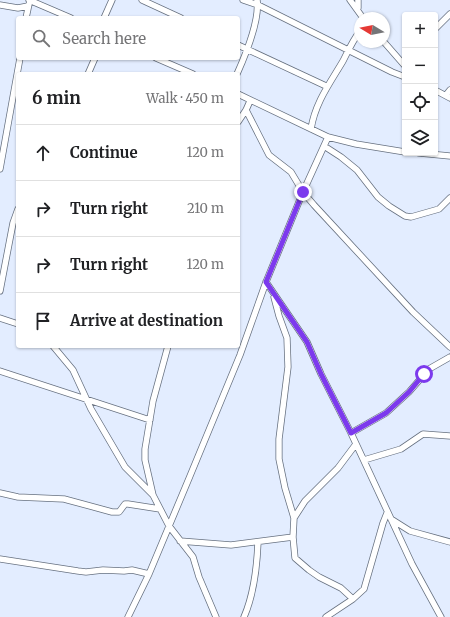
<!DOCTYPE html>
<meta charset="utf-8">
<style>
:root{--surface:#fff;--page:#f6f6f6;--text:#202124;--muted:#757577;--line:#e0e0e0}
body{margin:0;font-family:Merriweather,serif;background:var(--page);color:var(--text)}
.controls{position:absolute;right:12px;top:12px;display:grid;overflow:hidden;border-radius:4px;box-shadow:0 1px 3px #0004}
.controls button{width:36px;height:36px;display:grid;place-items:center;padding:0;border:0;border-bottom:1px solid var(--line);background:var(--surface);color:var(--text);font:20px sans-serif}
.compass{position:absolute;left:354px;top:12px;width:36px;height:36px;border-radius:50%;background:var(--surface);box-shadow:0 1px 3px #0004;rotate:280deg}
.stop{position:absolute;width:12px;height:12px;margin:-9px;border:3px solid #7c3aed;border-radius:50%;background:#fff}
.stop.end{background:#7c3aed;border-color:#fff;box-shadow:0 1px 4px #0008}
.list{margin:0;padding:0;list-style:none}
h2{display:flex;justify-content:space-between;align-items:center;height:52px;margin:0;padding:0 16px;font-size:17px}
h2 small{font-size:13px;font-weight:400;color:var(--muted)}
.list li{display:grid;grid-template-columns:26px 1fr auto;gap:12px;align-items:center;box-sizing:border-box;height:56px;padding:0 16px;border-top:1px solid var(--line)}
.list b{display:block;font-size:15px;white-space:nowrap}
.list em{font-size:13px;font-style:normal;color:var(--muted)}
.icon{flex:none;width:22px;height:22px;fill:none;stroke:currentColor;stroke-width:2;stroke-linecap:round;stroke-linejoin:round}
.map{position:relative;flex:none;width:450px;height:617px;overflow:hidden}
.search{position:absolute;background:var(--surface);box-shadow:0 1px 3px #0004;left:16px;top:16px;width:224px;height:44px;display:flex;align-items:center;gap:10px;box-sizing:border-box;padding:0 14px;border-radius:4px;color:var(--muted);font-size:15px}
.panel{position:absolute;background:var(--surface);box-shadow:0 1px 3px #0004;left:16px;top:72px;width:224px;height:276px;border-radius:4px}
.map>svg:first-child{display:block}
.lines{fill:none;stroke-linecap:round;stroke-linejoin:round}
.minor-casing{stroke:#677180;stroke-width:7}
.minor{stroke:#fff;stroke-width:5.5}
.route{stroke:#7c3aed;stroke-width:5}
</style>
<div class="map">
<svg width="450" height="617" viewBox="0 0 450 617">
<rect width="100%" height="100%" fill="#e3edff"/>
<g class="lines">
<defs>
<path id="minor" d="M29,0L71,18
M142,0L181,18
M243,0L258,5L392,72L405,77
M350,0L363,18
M0,5L18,8L28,6
M358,8V0
M26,18L29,4
M104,18L112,0
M435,29L450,14
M384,42L405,66
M238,45L326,86
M156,58L193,74
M88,74L95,58
M237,74C245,56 260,20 257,0
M435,90L450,98
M238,94L328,137L356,144L405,152
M446,95L450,90
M246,110L269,155L291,172L303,192L314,205L413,312L450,347
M238,122L246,110L250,101
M311,129C315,103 330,83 343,61C348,51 353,40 360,31
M324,146L341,157L357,170L378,197L389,206L405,216L411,217L439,209L450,198
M419,153L450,156
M0,169L20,58
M266,282L307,342L321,374L351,433L412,564L441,617
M0,291L13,223L18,209
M274,297L279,316L287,338L288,367L279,439V459L285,488L294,518L293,537L295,558L309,570L319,577L341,588L353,599
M0,318L18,324
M53,346L73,370L91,409L125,467L153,495L169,526L193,557L199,577L216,617
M0,371L150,420
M351,433L386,413L409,392L429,369L450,357
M364,460L401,449L423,434L450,436
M0,493L18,497L64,499L112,512H119L125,504H128L160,509
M153,495L145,460V449L153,401L168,346
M294,518L305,501L338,468L356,444
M391,519L410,531L450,542
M180,541L231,545L293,537
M0,559L78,571L86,572L103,570L124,571L132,570L149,574
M128,617L149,574L190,476L240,355L266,282L303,192L328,137
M244,617C254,594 257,567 258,542
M326,617L353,599L364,589L383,523L387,513"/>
</defs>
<use href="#minor" class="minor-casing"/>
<use href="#minor" class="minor"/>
</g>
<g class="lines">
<path class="route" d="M303,192L266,282L307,342L321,374L351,433L386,413L409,392L424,374"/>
</g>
</svg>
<div class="controls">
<button>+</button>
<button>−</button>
<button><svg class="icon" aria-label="locate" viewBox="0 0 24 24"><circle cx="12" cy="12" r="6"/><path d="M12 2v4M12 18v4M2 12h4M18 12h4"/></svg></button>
<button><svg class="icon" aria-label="layers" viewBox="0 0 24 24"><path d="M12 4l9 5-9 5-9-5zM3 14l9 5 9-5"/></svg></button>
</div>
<svg class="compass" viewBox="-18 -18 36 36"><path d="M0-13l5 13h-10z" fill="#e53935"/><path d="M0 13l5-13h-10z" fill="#757577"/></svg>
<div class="stop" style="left:424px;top:374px"></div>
<div class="stop end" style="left:303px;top:192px"></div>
<div class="search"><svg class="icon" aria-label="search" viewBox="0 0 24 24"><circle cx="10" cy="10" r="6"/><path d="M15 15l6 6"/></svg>Search here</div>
<section class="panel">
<h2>6 min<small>Walk · 450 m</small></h2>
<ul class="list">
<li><svg class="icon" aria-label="ahead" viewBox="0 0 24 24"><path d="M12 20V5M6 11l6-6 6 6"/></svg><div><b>Continue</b></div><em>120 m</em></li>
<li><svg class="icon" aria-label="right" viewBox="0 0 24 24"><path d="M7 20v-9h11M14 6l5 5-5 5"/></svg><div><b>Turn right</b></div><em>210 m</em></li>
<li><svg class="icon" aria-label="right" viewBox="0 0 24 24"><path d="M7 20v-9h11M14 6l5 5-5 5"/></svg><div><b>Turn right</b></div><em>120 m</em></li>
<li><svg class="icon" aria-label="arrive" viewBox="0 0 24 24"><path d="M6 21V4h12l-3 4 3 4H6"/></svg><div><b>Arrive at destination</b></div></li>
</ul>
</section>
</div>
